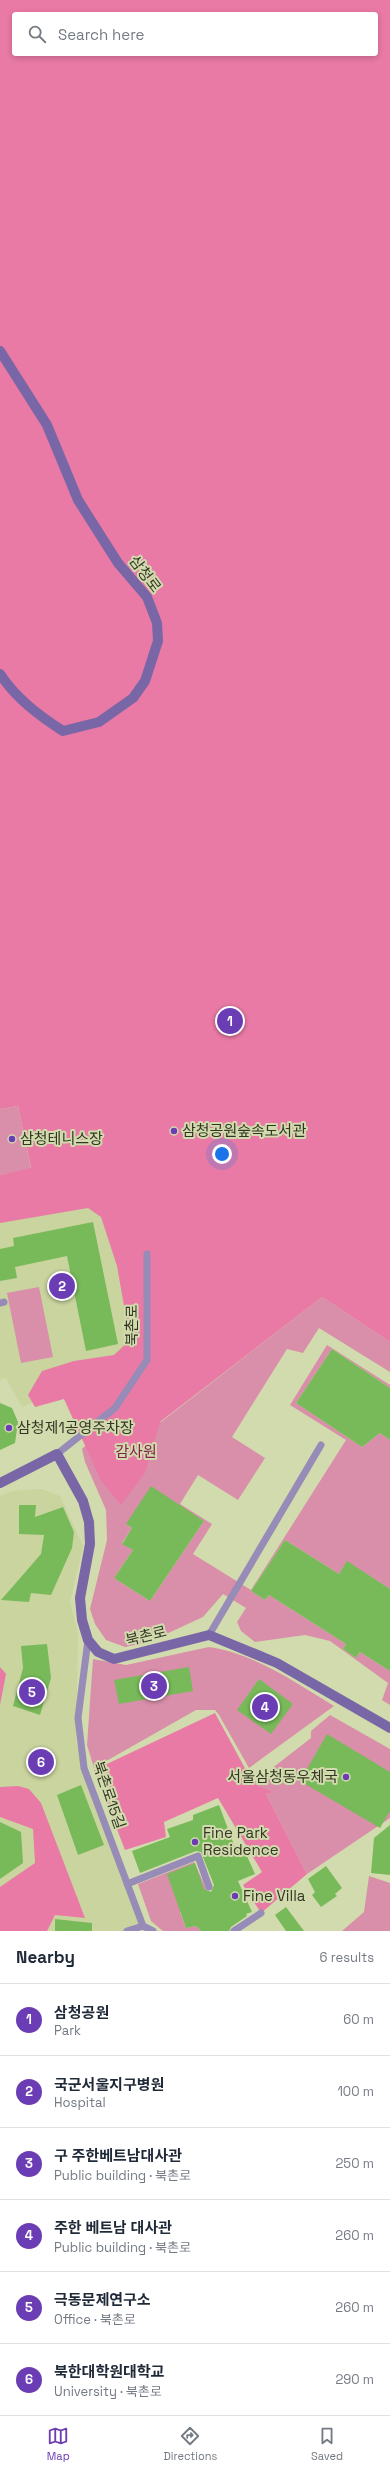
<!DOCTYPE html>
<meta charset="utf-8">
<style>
:root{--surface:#fff;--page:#f6f6f7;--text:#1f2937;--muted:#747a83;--line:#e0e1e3;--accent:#6b3db4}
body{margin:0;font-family:"Space Grotesk","Noto Sans KR",sans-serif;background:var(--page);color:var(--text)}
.you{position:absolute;left:222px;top:1154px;width:14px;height:14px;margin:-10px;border:3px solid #fff;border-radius:50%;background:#1a73e8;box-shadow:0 0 0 6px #1a73e833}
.badge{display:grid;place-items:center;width:26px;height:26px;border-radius:50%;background:var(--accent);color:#fff;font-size:13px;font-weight:700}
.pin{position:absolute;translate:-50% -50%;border:2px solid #fff;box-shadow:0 1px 4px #0006}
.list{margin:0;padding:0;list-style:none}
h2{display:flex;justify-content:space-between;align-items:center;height:52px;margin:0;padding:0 16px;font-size:17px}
h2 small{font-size:13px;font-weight:400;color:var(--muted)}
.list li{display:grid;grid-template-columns:26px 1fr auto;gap:12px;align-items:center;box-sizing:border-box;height:72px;padding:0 16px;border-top:1px solid var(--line)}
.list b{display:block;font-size:15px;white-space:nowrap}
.list p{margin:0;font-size:13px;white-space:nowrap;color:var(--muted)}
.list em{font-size:13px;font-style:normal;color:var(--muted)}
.icon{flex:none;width:22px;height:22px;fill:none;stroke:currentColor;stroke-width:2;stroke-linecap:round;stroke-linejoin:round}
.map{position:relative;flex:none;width:390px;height:1931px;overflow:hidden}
.search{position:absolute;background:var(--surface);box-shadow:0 2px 6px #0003;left:12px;right:12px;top:12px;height:44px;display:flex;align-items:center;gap:10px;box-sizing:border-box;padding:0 14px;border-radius:4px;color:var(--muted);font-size:15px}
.sheet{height:484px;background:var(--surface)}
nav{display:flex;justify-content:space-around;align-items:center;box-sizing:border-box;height:56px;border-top:1px solid var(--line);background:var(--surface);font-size:11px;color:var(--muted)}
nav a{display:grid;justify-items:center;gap:2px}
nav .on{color:var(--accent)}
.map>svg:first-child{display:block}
.built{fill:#c9d49e}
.green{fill:#d98fa9;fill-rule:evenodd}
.forest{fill:#e97aa5;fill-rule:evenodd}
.building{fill:#78ba5a}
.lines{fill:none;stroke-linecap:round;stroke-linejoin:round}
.lane{stroke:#978bb7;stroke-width:7}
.secondary{stroke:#7966a6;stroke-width:10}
.poi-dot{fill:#6b3db4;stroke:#d2dbad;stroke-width:1.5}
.labels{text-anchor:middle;stroke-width:4;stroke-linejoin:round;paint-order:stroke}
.street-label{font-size:15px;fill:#333624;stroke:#d2dbad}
.poi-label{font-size:15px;fill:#333624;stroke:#d2dbad;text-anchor:start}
.park-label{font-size:15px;fill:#84214f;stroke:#d2dbad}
</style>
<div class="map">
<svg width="390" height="1931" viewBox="0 0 390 1931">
<rect width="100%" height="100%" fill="#d2dbad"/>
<path class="built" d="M100,1200L144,1355L22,1407L6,1378L0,1380V1217Z
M42,1489L60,1496L83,1546L70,1602L78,1633L76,1742L140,1924L124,1931H0V1496L12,1491Z"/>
<path class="green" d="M18,1106L31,1169L0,1175V1109Z
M39,1287L53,1357L21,1363L7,1293Z
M322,1297L390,1342V1372L319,1328L303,1353L287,1349L232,1437L265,1458L238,1500L198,1475L180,1504L212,1524L193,1554L251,1590L346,1440L290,1405L327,1345L390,1385V1388L332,1349L296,1403L362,1447L380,1433L390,1440V1589L347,1562L339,1574L285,1540L251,1591L265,1600L269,1595L346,1644L343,1649L356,1658L360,1652L390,1671V1705L382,1700L388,1683L330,1641L305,1635L255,1642L241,1631L237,1622L246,1608L223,1594L203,1617L149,1642L125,1647L106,1640L95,1624L90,1609L107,1540L106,1510L85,1462L82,1449L114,1419L161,1422ZM204,1521L150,1601L114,1578L133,1550L122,1543L132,1528L126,1524Z
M209,1647C255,1654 295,1682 334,1706L249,1768L219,1715L215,1710H196L94,1768L87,1745L93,1659L126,1665Z
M330,1715L390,1749V1818L307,1874L266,1794L274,1793L253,1783L311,1738V1731Z
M194,1862L210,1897L205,1903L180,1912L186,1928L196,1926L201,1931H163L151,1921L138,1884Z
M369,1876L390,1883V1931H342L364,1912Z"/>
<path class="forest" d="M0,0H390V1342L322,1297L160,1422L145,1473L121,1505L101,1481L64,1399L35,1407L28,1395L42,1371L74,1361L114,1355L130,1340L117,1266L101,1217L88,1208L0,1223V1175L31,1168L18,1106L0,1109ZM14,14H376V54H14Z
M0,1667L6,1674L0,1705Z
M215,1713L253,1783L275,1793L266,1794L307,1874L261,1913L243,1885L262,1872L218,1798L164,1822L166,1837L125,1850L94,1770Z
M18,1786L29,1789L41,1803L85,1918L55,1915L47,1931H0V1887L35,1863L33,1829L0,1817V1787Z"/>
<path class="building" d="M93,1222L118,1344L86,1351L67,1256L15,1267L17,1278L0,1281V1249L14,1246L13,1238Z
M332,1349L390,1388V1440L380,1433L362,1447L296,1403Z
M0,1403L12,1408L18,1422L15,1443L0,1450Z
M151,1486L204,1521L150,1601L114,1578L133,1550L122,1544L132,1528L126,1524Z
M19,1505H36L35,1517L63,1507L74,1532L72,1548L51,1595L31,1593L29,1602L1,1600L41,1554L44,1535L19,1534Z
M285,1540L339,1574L347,1561L390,1589V1671L360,1652L356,1658L343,1649L346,1644L269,1595L265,1600L251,1591Z
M47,1644L51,1678L40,1715L13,1706L23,1668L21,1646Z
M189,1667L193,1691L119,1704L114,1680Z
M259,1679L293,1704L271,1734L237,1710Z
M327,1734L390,1772V1811L380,1828L300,1781Z
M81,1785L104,1845L78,1855L57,1795Z
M219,1805L236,1850L243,1847L255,1874L238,1881L252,1912L246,1914L247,1916L231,1927L229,1931H201L196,1926L186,1928L167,1874L195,1863L204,1889L211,1892L214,1885L201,1852L196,1851L140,1873L132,1851L170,1837L167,1829L193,1820V1815Z
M0,1822L21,1832L23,1863L0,1879Z
M390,1825V1875L371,1873L374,1838Z
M326,1866L342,1888L335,1894L337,1896L321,1907L312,1895L315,1892L308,1879Z
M286,1907L304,1931H286L275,1915Z
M55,1919L92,1923V1931H55Z"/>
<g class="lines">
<path class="lane" d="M0,1303L4,1302
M57,1454L115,1408L147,1360V1254
M209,1635L321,1445
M88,1640L78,1718L84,1768L143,1926L127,1931
M127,1884L198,1856L209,1887
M143,1926L153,1931
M234,1931L261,1913"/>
<path class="secondary" d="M0,351L47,425L78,500L118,563L147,597L157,623L158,641L145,681L133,698L99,722L63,731C38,715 16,698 0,674
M0,1483L57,1454L83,1501L89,1522L90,1544L80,1598L82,1620L88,1640L98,1652L114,1659L209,1635L277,1663L390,1728"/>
</g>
<g class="poi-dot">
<circle cx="174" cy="1131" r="4"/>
<circle cx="12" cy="1139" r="4"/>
<circle cx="9" cy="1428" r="4"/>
<circle cx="346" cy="1777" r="4"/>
<circle cx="195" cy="1842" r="4"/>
<circle cx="235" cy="1896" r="4"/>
</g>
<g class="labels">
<g class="street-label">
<text transform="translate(145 574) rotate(53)" y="5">삼청로</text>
<text transform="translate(132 1325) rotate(-90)" y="5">북촌로</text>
<text transform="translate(146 1636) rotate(-14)" y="5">북촌로</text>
<text transform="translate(109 1795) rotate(71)" y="5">북촌로15길</text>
</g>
<g class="poi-label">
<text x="182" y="1136">삼청공원숲속도서관</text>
<text x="20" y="1144">삼청테니스장</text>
<text x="17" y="1433">삼청제1공영주차장</text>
<text x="338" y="1782" text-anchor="end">서울삼청동우체국</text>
<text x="203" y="1838">Fine Park<tspan x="203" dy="17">Residence</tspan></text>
<text x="243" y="1901">Fine Villa</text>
</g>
<g class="park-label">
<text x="136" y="1457">감사원</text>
</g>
</g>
</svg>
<div class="you"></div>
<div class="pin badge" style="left:230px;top:1021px">1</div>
<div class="pin badge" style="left:62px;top:1286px">2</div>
<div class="pin badge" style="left:154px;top:1686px">3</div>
<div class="pin badge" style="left:265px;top:1707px">4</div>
<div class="pin badge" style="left:32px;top:1692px">5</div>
<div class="pin badge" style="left:41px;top:1762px">6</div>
<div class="search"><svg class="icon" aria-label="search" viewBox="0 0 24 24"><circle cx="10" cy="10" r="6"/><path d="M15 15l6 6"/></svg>Search here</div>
</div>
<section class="sheet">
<h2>Nearby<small>6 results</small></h2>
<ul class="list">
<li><span class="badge">1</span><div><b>삼청공원</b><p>Park</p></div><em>60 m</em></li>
<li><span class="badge">2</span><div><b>국군서울지구병원</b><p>Hospital</p></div><em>100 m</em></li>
<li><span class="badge">3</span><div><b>구 주한베트남대사관</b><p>Public building · 북촌로</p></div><em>250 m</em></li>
<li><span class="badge">4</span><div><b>주한 베트남 대사관</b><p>Public building · 북촌로</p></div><em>260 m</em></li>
<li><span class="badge">5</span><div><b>극동문제연구소</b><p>Office · 북촌로</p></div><em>260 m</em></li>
<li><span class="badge">6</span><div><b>북한대학원대학교</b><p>University · 북촌로</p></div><em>290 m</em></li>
</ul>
</section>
<nav>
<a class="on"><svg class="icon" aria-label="map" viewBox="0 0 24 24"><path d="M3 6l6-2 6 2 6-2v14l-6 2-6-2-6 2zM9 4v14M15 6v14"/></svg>Map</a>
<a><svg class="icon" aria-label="directions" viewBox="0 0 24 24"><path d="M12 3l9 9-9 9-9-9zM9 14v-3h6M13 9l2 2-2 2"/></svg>Directions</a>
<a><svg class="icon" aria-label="saved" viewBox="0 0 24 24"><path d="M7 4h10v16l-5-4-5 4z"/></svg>Saved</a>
</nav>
